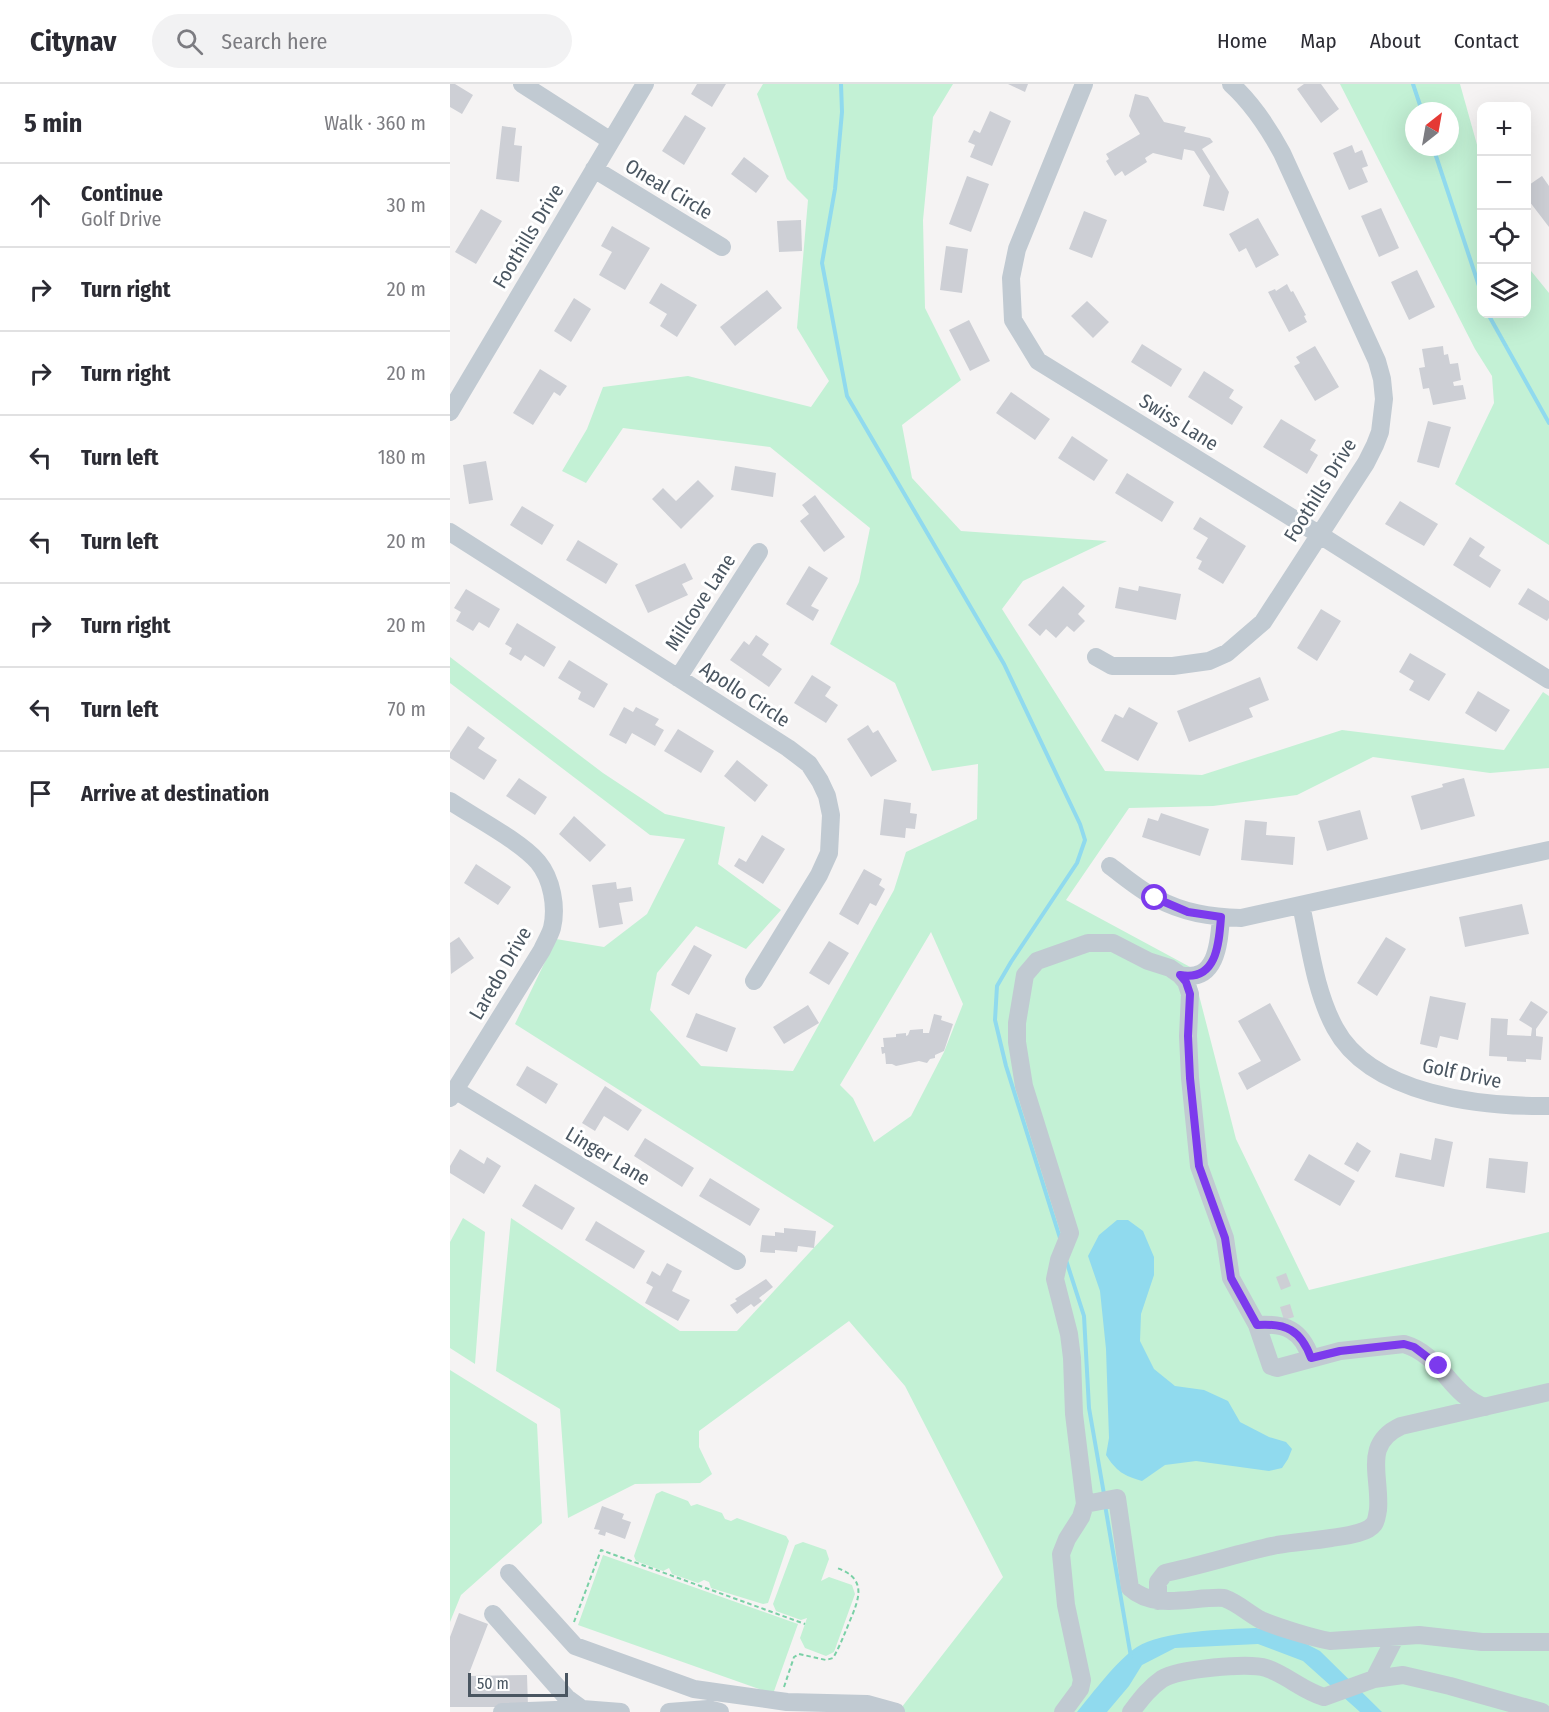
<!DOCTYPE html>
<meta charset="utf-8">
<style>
:root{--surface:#fff;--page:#f2f2f3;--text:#2b2b33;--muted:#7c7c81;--line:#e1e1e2}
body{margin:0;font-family:"Fira Sans Condensed",sans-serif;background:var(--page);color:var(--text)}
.controls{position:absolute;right:18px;top:18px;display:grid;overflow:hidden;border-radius:12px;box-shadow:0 6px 24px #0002}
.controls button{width:54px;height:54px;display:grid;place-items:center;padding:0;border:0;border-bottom:2px solid var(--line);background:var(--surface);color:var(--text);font:30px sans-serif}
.compass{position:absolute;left:955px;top:18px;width:54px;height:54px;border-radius:50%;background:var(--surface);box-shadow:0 6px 24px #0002;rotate:31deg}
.scale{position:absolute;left:18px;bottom:15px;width:100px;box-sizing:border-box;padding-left:6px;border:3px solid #4a5661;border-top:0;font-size:16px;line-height:21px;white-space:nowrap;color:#4a5661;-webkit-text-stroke:4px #fff;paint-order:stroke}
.stop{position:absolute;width:18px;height:18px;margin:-14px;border:4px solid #7c3aed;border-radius:50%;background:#fff}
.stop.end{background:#7c3aed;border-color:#fff;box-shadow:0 2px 6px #0008}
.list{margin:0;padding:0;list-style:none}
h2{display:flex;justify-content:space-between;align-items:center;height:78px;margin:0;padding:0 24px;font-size:26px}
h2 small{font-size:20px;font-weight:400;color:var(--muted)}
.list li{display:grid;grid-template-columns:39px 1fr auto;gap:18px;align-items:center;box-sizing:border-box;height:84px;padding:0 24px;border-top:2px solid var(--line)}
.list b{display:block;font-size:22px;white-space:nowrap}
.list p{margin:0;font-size:20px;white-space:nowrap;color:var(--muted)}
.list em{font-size:20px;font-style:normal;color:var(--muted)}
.icon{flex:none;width:33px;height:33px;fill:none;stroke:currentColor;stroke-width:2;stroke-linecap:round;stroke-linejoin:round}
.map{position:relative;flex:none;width:1099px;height:1628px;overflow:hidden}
header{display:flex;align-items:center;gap:36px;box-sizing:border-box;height:84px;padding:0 30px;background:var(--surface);border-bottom:2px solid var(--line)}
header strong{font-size:28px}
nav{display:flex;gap:33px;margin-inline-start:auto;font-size:21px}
.search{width:420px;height:54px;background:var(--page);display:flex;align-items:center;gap:15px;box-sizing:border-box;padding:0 21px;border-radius:33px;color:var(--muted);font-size:22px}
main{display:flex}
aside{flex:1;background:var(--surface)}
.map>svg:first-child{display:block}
.green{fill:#c3f1d5;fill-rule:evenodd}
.water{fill:#90daee}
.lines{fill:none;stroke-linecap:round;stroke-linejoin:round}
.stream{stroke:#90daee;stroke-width:4}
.building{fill:#cdcfd5}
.path{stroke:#7ad0a6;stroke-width:2;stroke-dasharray:4.5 3;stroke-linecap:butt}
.minor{stroke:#c1cad2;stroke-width:18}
.route{stroke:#7c3aed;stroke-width:8}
.labels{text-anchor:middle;stroke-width:6;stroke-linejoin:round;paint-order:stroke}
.street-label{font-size:20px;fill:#4a5661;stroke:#fff}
</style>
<header>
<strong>Citynav</strong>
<div class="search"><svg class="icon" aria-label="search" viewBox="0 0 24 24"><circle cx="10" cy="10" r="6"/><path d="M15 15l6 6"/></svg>Search here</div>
<nav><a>Home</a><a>Map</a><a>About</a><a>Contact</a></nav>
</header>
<main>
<aside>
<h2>5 min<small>Walk · 360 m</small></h2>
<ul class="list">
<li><svg class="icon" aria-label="ahead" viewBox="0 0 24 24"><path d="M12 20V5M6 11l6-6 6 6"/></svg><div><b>Continue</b><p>Golf Drive</p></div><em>30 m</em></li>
<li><svg class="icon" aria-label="right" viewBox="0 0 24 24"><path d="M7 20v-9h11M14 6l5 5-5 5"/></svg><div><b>Turn right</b></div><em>20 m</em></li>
<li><svg class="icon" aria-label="right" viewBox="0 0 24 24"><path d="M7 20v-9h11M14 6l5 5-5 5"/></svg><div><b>Turn right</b></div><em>20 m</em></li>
<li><svg class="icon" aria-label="left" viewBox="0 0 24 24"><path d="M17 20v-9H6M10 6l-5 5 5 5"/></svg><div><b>Turn left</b></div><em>180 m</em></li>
<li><svg class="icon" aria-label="left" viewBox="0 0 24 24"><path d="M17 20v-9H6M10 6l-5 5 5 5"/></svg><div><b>Turn left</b></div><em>20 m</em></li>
<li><svg class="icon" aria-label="right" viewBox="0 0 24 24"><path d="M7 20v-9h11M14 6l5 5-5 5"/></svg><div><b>Turn right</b></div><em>20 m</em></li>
<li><svg class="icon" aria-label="left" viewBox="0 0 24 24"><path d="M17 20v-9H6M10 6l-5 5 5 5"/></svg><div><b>Turn left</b></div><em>70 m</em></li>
<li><svg class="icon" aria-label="arrive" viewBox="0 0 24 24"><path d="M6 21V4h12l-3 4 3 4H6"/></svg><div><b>Arrive at destination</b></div></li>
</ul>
</aside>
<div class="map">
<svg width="1099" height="1628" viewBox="0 0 1099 1628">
<rect width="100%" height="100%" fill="#f5f3f3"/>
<path class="green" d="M313,0H503L483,33L473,136L475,224L511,296L452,341L462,394L511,447L657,457L573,497L552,525L655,687L752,691L892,646L1054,666L1093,608L1099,612V684L1040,689L923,673L847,711L763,722L679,724L616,816L742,884L786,1055L859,1206L1099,1148V1628H448L553,1493L455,1302L399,1237L249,1347V1363L262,1390L250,1399L185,1400L118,1434L110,1325L46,1287L61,1134L230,1247H287L384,1142L65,940L106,855L154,863L197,830L235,755L200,751L0,599V573L153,689L215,730L275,743L268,780L331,826L296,865L246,842L207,889L200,926L251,982L343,987L444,806L456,768L527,735L528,680L482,687L445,599L380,560L409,498L420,444L320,363L173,344L136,399L112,387L137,345L153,303L238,292L361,323L379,297L347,244L358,116L337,95L307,10ZM481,848L513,920L494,968L461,1032L424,1058L403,1014L390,1001Z
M890,0H1010L1031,75L1032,230H1076L1077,182L1099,209V461L1005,400L1044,319L1042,292L1025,265ZM964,27H1000V63H964Z
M13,1134L35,1148L25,1280L0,1264V1158Z
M0,1286L87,1340L92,1439L11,1511L0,1538Z
M212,1407L238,1417L241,1422L247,1420L272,1429L275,1435L281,1437L287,1434L336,1452L339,1457L318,1519L313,1520L261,1504L259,1498L254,1496L248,1499L222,1490L219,1484L213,1487L186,1477L184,1472L206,1410Z
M353,1458L376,1466L379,1475L371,1497L379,1493L402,1501L405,1510L384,1568L376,1572L355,1564L350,1554L357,1534L351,1536L326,1527L323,1520L345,1461Z
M153,1471L348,1540L323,1610L128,1541Z"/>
<path class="water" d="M667,1136H678L693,1147L704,1173V1191L691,1230L690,1257L704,1285L725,1302L754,1306L778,1317L790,1338L819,1353L836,1358L842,1365L838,1375L832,1384L819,1387L746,1377L715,1381L692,1397C674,1392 666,1387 656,1371L659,1354L656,1265L650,1207L638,1172L649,1151Z
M806,1544L839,1551L870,1567L932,1628H910L853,1577L808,1560L725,1564L692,1581L679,1602L657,1628H627C642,1610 668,1575 687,1563C711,1547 776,1545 806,1544Z"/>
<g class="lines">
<path class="stream" d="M391,0L392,28L385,105L372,179L397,312L554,580L630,740L635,756L627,779L561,878L547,902L545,936L556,982L610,1154
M963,0L972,27
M983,63L1032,211
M1038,230L1099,339
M616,1176L634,1232L639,1324L654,1410
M655,1421L681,1573"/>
</g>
<path class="building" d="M0,0H5L23,11L12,30L0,23Z
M247,0H276L262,23L241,10Z
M558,0H578L575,8Z
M854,0H871L889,25L871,39L847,5Z
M685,10L698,13L714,38L736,43L734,48L760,54L763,58L752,65L779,108L774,127L753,122L760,92L744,67L734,65L732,76L703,69L695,74L697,78L675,92L672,87L665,92L656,77L659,75L656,70L690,50L679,32Z
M540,27L561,37L542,82L520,73L525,61L518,58L524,46L530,49Z
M235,31L256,44L234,81L212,67Z
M52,42L66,44L64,61L72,62L69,98L46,95Z
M902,61L905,69L912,66L918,82L912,84L918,98L899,106L883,69Z
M294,73L319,92L306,109L281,90Z
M517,92L539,100L521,148L499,140Z
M1092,92L1099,102V143L1076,113V103Z
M931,124L949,164L929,173L911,132Z
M31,125L52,137L26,180L5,168Z
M634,127L657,136L642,174L619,165Z
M808,134L829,171L806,184L796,164L789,168L779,150Z
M351,136L352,167L329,168L327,137Z
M162,142L200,164L175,206L149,191L162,168L151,162Z
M496,162L518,165L512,209L490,206Z
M967,186L985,223L959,236L941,198Z
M211,199L247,221L227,253L210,242L217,230L199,219Z
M837,200L841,208L843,207L856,231L854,232L857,238L839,248L818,208L825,205L826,207Z
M317,206L332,224L285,262L270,243Z
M124,214L141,225L121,258L104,247Z
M637,217L659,238L643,254L621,232Z
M519,236L540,277L520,287L499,246Z
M692,260L732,285L721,303L681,278Z
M865,262L889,303L865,317L844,282L850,279L846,273Z
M993,262L994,271L998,270L1000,280L1008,279L1011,296L1003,298L1004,302L1013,301L1016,315L983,321L979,304L973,305L969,284L975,283L972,265Z
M90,285L117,302L110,312L104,308L83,341L63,329Z
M754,287L784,306L779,314L793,323L782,341L738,313Z
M561,308L600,335L585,356L546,329Z
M831,335L866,356L860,366L868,371L857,390L813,363Z
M978,337L1001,343L989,384L967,378Z
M622,352L658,376L644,397L608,374Z
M36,377L43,416L19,420L13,381Z
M285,382L326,389L323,413L281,406Z
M677,389L724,418L712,438L665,409Z
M248,396L264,412L231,445L202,415L213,404L226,417Z
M365,411L395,453L374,468L350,437L359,430L352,421Z
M950,417L988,440L974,462L935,440Z
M72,422L104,441L92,461L60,441Z
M750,433L796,462L773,500L748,485L752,477L746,474L758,454L743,445Z
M1020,453L1035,463L1029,472L1051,486L1040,504L1003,481Z
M128,456L168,480L156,500L116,476Z
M235,479L243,495L232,500L238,511L198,529L185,501Z
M359,482L378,494L361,522L369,526L363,537L336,520Z
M613,502L635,522L628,530L635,537L624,548L617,542L606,554L596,545L590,552L578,541Z
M689,502L731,510L726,536L665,524L669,503L688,507Z
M1078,504L1099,517V534L1097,537L1068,520Z
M16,505L50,525L39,544L29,538L23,547L6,537L11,528L4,524Z
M871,525L891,537L867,577L847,564Z
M67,539L106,563L94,583L75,571L71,577L59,570L62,564L55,560Z
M306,551L319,560L312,571L332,585L319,603L280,576L294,557L299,561Z
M960,569L996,590L979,617L959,606L964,597L949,588Z
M119,576L158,600L144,624L128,615L131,608L108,594Z
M362,591L381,603L375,612L388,621L376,639L344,619Z
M810,593L819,616L799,624L803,633L739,658L727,627Z
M1028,607L1060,626L1046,648L1015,629Z
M174,623L183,628L186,623L209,635L205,641L214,646L205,662L182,649L176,660L159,651Z
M679,623L708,639L688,677L651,657L665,630L673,634Z
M418,641L423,649L428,646L447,677L421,693L397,655Z
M18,642L35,654L28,664L47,676L34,696L0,674V669Z
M228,645L264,667L251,689L214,667Z
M287,676L318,701L305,718L274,692Z
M69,694L97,713L85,731L56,712Z
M1014,694L1025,732L971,746L961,712L993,703L992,700Z
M434,715L461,719L460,729L467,730L465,745L456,744L455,754L430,751Z
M910,726L918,755L877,767L868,737Z
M711,729L759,745L750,772L692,753L698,734L708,737Z
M124,732L156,761L140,778L109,750Z
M795,736L817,738L816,751L845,753L843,781L791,776Z
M312,751L335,765L313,800L284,782L289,774L296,778Z
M26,780L61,803L48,821L14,799Z
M414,785L432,795L429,801L435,805L426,822L420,819L408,841L389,830Z
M166,798L167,805L181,803L183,817L169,819L173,840L149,844L142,801Z
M1072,820L1079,850L1015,863L1009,833Z
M9,853L24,874L1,890L0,859Z
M936,853L956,865L927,912L907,899Z
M379,857L399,869L379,901L359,889Z
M244,861L262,871L239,911L221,901Z
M980,912L1016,919L1008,956L990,952L987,964L970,960Z
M1081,917L1098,928L1086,945V952L1093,953L1091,976L1076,975V978L1057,977V973L1039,972L1041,934L1058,935L1057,951L1081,952L1082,944L1069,936Z
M820,919L851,976L797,1006L788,989L811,977L788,937Z
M358,921L369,939L334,960L323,943Z
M246,929L286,944L277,968L236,953Z
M484,930L492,932L491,936L503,940L494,967L485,971V974L480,975L477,979L469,977L446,982L442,980H436L435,969L432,970L431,963H434L433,954L446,953V950L456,949V952L458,951L460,946L473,945V949H479Z
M77,982L108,1000L96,1020L66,1001Z
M155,1002L192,1026L178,1047L154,1032L145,1047L132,1039Z
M195,1054L244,1084L232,1103L184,1072Z
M985,1054L1003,1058L994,1103L945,1093L950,1069L981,1076Z
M907,1058L921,1067L908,1088L894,1080Z
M10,1065L34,1080L37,1073L51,1082L34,1110L0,1089V1082Z
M859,1070L905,1097L890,1122L844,1096Z
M1039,1074L1078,1078L1075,1109L1036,1104Z
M260,1094L310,1125L300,1142L249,1112Z
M85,1100L125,1124L112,1146L72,1122Z
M146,1137L195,1167L184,1185L135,1156Z
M334,1144L366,1147L364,1164L348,1162L347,1168L325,1166V1169L310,1168L312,1151L325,1152V1148L334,1149Z
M217,1179L232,1187L222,1207L240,1216L228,1237L195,1219L203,1203L196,1199L202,1187L210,1192Z
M836,1189L841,1202L831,1206L826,1193Z
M316,1195L323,1203L309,1214L312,1217L304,1223L301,1220L287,1230L280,1221L287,1217L285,1215Z
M840,1220L844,1233L834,1236L830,1223Z
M152,1422L174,1430L172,1435L181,1438L175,1455L156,1448L155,1452L148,1450L150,1446L144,1445Z
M9,1529L38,1540L18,1592L77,1591L78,1623H0V1553Z"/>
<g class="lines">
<path class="path" d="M124,1538L151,1466L355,1540
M334,1603L344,1573L349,1570L376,1576L383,1574C390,1562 394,1551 399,1539C409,1515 418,1495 387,1484"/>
<path class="minor" d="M72,0L161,57
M634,0L567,165L561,194L563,236L588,277L870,451L1099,596
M144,85L272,163
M0,328L195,0
M0,448L338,664L359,680L370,697L377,712L381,731L379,769L369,791L304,897
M646,573L662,582H723L759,577L777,569L813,538L916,379L925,361L930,348L934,315L932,295L927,277L832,69C818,43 803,20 781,0
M228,594L309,468
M0,717C24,733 70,757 88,778C102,795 107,823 102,844C100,851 95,859 92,866L0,1014
M660,782C675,793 690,806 706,814C733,829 761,833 791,834L1099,766
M851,821C860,862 865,907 885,944C921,1011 1031,1023 1099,1022
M730,891C767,899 769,859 771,833
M5,1006L287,1177
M807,1241C836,1239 851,1246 861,1274
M635,1420L667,1414L680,1504C705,1527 744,1512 774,1514C788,1519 798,1529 811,1536C827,1543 863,1554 880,1557L969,1551L1032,1558H1099
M59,1489L125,1562L244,1605L337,1618L417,1620L446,1628
M708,1517V1498L715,1489C753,1481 789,1469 827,1461C845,1458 863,1457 881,1454C893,1452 917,1450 924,1440C927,1436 927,1430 928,1426C931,1392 912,1360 951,1342L1099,1308
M43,1530L117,1614L132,1625L171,1628
M945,1554L924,1595L953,1591L1000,1602L1092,1628
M52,1628L132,1625
M219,1628L258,1625L270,1628
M613,1628L630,1605L632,1596L616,1521L611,1470L617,1455L631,1433L635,1420L624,1330L622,1274L619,1250L605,1195L609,1176L620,1149L574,1002L567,958V939L575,891L587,877L638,859H663L698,877L720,884L730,891L736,898L740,910L738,952L740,994L749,1082L775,1154L781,1194L807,1241L821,1282L827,1284L890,1267L954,1260C992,1271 1000,1312 1035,1323
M681,1628C691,1615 699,1604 712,1595C728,1585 799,1578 816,1584C837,1591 853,1607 874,1613L924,1595"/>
</g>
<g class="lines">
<path class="route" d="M705,814L738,828L771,833C769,859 767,898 730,891L736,898L740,910L738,952L740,994L749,1082L775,1154L781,1194L807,1241C836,1239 851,1246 861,1274L890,1267L954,1260L964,1263L989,1282"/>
</g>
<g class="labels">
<g class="street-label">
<text transform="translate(219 105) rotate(31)" y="7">Oneal Circle</text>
<text transform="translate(78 152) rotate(-59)" y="7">Foothills Drive</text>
<text transform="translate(729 338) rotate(32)" y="7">Swiss Lane</text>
<text transform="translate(870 406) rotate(-58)" y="7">Foothills Drive</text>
<text transform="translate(250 518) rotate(-57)" y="7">Millcove Lane</text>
<text transform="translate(295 610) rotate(33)" y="7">Apollo Circle</text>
<text transform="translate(50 889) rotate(-60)" y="7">Laredo Drive</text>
<text transform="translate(1012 989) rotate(12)" y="7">Golf Drive</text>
<text transform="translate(158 1072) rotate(31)" y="7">Linger Lane</text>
</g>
</g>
</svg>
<div class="controls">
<button>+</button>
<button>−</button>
<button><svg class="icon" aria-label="locate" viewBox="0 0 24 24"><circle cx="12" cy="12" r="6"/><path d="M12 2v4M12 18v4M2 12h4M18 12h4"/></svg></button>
<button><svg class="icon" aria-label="layers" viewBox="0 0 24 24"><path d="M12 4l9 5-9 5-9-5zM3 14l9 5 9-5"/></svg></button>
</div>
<svg class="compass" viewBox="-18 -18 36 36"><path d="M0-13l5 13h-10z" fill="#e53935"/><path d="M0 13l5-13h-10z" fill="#7c7c81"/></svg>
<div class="scale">50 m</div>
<div class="stop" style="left:705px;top:814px"></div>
<div class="stop end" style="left:989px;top:1282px"></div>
</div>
</main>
